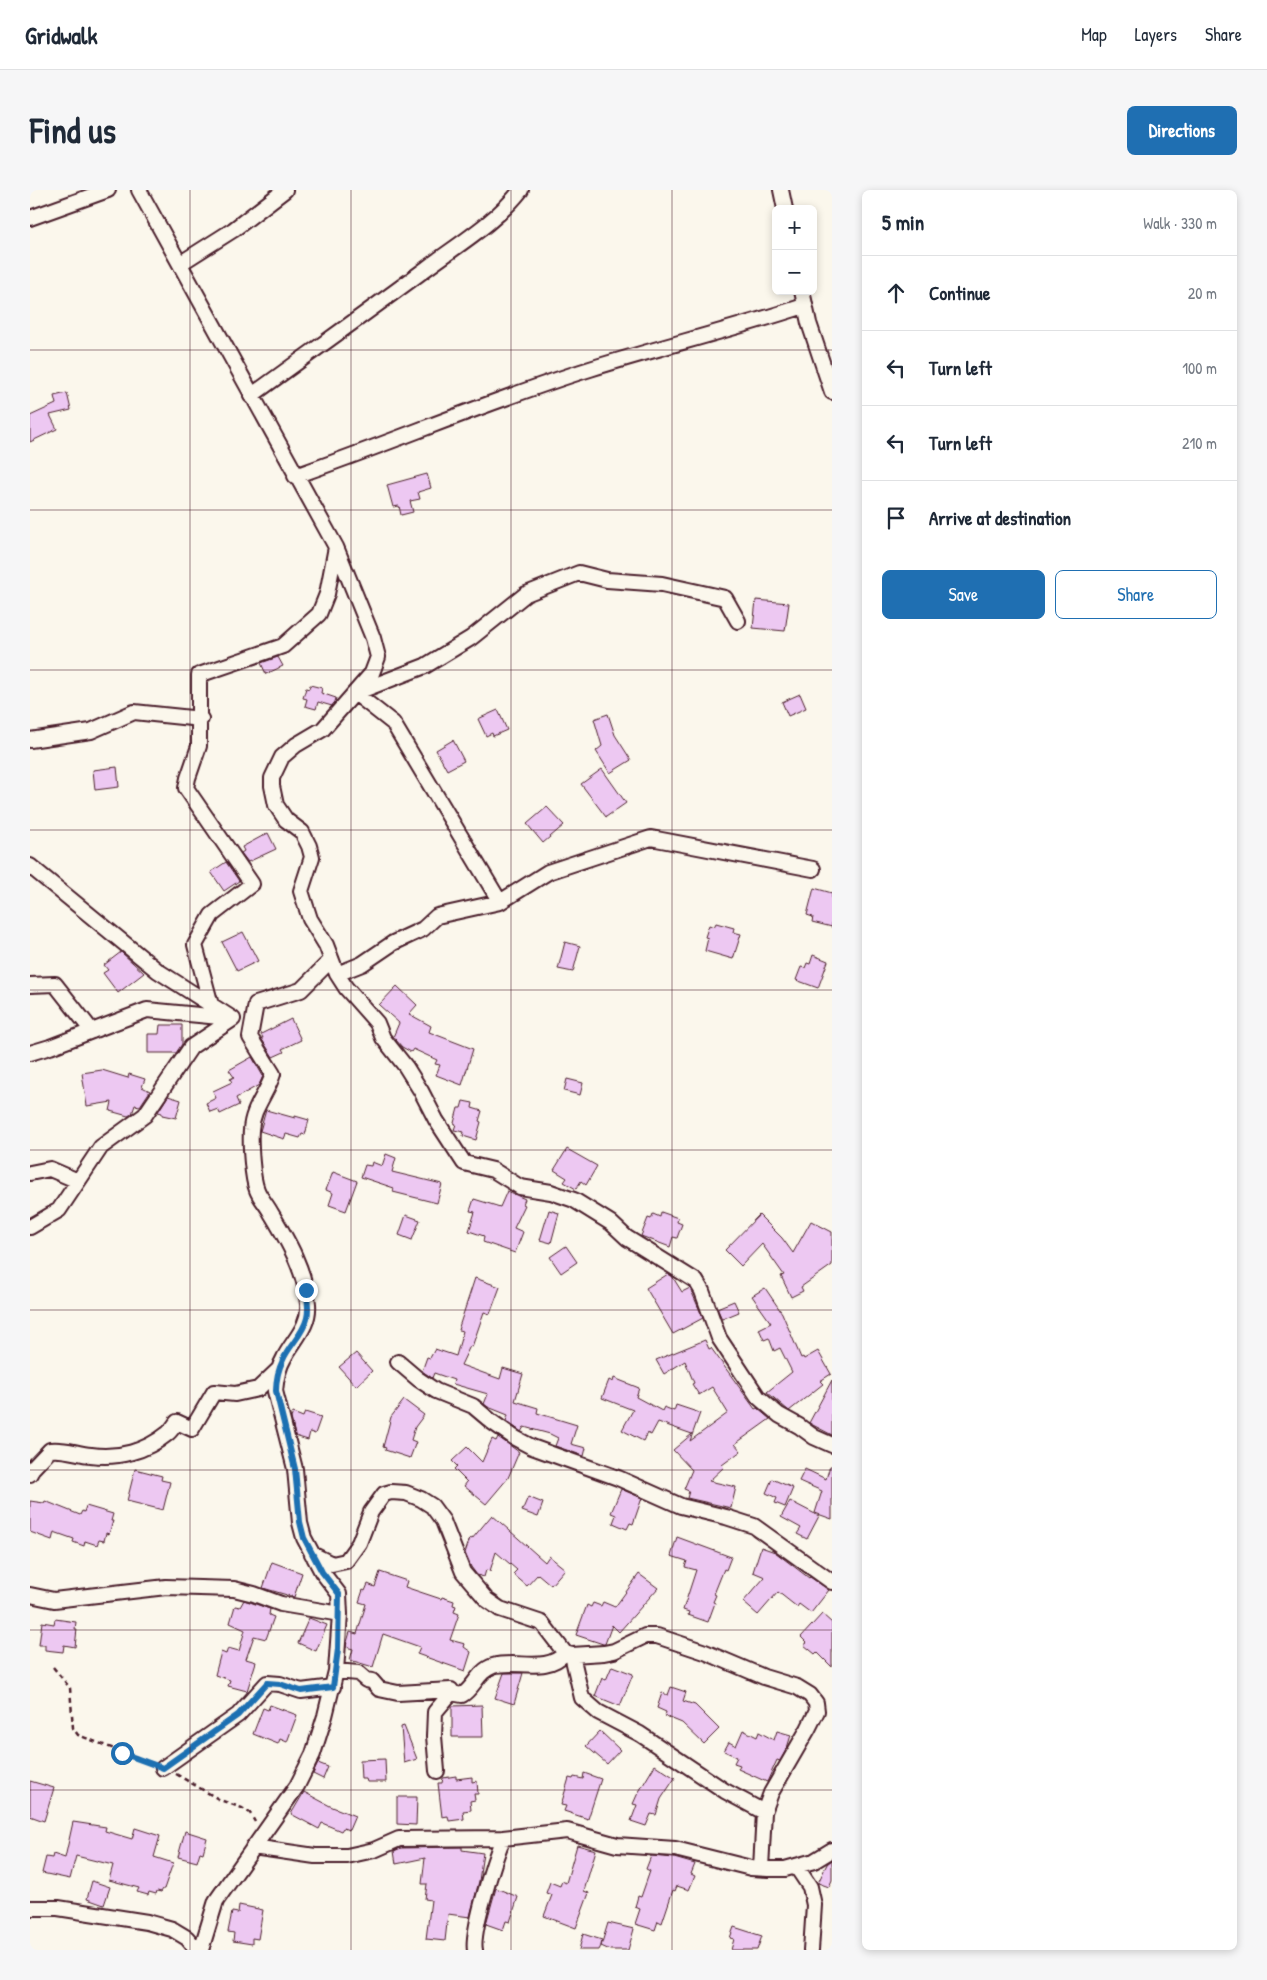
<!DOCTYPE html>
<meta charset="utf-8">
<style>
:root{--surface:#fff;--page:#f6f6f7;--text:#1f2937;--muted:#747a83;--line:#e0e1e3;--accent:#1f6fb2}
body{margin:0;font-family:"Patrick Hand",sans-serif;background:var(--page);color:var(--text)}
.controls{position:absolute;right:15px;top:15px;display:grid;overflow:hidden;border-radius:8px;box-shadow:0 2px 8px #0003}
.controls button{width:45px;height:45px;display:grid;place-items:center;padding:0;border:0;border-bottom:1px solid var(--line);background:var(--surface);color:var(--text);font:25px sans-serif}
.stop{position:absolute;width:15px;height:15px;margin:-11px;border:4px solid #1f6fb2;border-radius:50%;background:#fff}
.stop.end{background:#1f6fb2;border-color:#fff;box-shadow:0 1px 5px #0008}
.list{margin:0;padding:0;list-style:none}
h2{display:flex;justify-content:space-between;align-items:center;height:65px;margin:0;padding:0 20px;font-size:21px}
h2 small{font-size:16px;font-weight:400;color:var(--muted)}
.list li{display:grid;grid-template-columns:32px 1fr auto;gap:15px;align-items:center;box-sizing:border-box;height:75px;padding:0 20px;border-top:1px solid var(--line)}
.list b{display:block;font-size:19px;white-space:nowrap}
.list em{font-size:16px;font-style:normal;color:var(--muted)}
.actions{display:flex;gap:10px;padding:15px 20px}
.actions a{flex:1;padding:11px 0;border:1px solid var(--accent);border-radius:8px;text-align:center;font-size:18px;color:var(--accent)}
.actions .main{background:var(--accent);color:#fff}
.icon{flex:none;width:28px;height:28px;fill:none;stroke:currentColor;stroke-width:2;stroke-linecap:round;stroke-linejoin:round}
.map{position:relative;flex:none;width:802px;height:1760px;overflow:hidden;border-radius:8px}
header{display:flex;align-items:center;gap:30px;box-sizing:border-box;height:70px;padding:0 25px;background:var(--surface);border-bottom:1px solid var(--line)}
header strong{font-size:24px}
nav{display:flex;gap:28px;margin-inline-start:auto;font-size:18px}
.intro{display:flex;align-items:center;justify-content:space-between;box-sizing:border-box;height:120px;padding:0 30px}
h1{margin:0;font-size:35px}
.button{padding:12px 22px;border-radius:8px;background:var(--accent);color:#fff;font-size:18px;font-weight:700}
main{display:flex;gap:30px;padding:0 30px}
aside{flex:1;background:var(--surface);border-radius:8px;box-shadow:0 2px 8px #0003}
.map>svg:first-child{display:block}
.building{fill:#edc8f2;stroke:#4a1f2b}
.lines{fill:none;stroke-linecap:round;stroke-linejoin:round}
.street-casing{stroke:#4a1f2b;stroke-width:18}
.path{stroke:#4a1f2b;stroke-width:2.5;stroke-dasharray:5 4;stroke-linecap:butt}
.street{stroke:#fbf7ec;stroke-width:14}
.route{stroke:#1f6fb2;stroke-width:6}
.grid{fill:none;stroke:#4a1f2b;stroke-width:1;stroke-opacity:0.55}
</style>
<header>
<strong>Gridwalk</strong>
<nav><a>Map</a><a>Layers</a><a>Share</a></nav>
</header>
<div class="intro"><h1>Find us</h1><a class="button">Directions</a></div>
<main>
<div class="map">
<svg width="802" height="1760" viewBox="0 0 802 1760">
<rect width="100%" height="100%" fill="#fbf7ec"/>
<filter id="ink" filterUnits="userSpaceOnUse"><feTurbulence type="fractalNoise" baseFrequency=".02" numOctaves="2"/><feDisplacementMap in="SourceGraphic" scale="10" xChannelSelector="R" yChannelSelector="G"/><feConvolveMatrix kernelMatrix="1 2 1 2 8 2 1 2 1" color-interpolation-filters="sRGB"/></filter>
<g filter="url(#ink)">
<path class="building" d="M37,203L41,220L20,225L27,239L0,252V226L26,214L24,206Z
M397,284L401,298L388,302L390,309L380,311L383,322L371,325L369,316L363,317L357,295Z
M726,410L759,413L755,441L723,438Z
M248,467L253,476L236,484L231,473Z
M280,495L292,498L291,503L306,508L305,512L302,516L288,512L286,519L275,516L277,509L273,508L276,498L279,499Z
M770,504L776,518L758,526L752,512Z
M468,520L477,540L463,546L462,543L456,546L448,529Z
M578,524L585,545L601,570L580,583L566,561L572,556L564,529Z
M423,550L434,571L417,580L406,560Z
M87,577L89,597L65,600L63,580Z
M572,579L596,613L576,627L551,594Z
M517,617L534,635L513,653L497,634Z
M238,643L246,659L218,672L211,663L214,661L212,657Z
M196,672L209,691L194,701L181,682Z
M784,698L802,703V737L782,732L783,727L777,725Z
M686,733L704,738L703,742L711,744L703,769L675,761L678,748L675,747L679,735L684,737Z
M213,742L228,771L207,781L192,752Z
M535,752L550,756L543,782L528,779Z
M91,762L114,783L88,803L73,783L78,780L74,775Z
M783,765L798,771L788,798L766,790L771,777L775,778L777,773L780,774Z
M367,796L387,815L379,824L401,836L399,842L443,859L432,895L406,885L410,875L405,874L407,870L383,859L381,862L372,857L366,850L367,849L363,847L369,833L349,815Z
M261,829L271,850L252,859L254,862L243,867L231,848H233L231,844Z
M130,835H152V854L146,863H118V844H129Z
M222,867L233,886L229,895L206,908L209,915L190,924L188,919L180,922L176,913L186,908L183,901L202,892L200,889L204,887L199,880Z
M72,880L98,888L99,884L115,889L112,897L120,901L110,916L105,915L102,924L98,926L80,921L82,912L57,916L52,883Z
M537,889L553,893L550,905L534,901Z
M138,906L151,910L146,928L132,925V923L128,922Z
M433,911L443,913L442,918L452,921L449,931L451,932L446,950L433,946L434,942L424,940L426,934L424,933L428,918H431Z
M236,920L265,928V926L279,930L275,945L272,944L270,948L256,944L254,949L230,941Z
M537,959L567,976L556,995L551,991L546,999L534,992L537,988L524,980Z
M356,964L366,968L362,982L412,994L407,1013L363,1002L364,998L331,987L335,975L341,976L342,972L352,976Z
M303,982L327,991L316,1021L299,1015L303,1003L296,1000Z
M477,1001L495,1009L493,1014L495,1015L484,1038L493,1042L485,1063L453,1052L454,1046L439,1041L445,1022L440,1021L444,1009L470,1017Z
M519,1020L529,1023L521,1053L510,1050Z
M631,1022L648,1028L647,1032L652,1034L647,1048L643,1047L640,1057L611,1046L618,1028L621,1029L623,1024L630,1027Z
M376,1025L390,1030L382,1050L369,1045Z
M729,1025L752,1048L763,1063L781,1031L802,1042V1075L771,1097L773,1101L761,1107L751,1086L754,1085L732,1054L711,1076L695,1060Z
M536,1056L547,1072L531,1083L520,1067Z
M638,1084L642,1086L652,1102L660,1098L673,1128L643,1144L616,1098Z
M445,1088L470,1097L460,1124L454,1122L442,1157L440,1156L431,1175L470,1189L473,1178L493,1184L485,1211L508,1218L507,1223L547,1235L541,1254L556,1258L554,1266L525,1256L528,1248L520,1244L494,1237L491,1242L490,1241L476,1231L478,1225L458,1217L454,1214L458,1204L423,1194L424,1190L404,1183L402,1188L392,1181L397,1167L400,1168L405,1159L426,1166L433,1141L428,1140Z
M735,1098L752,1123L771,1168L773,1167L774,1169L788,1161L801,1184L790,1191L793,1194L759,1221L737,1202L762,1182L750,1158L744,1161L739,1148L734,1150L729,1139L741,1133L722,1106Z
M704,1111L709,1122L692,1129L687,1118Z
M675,1150L679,1159L681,1158L725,1219L727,1218L740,1229L705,1254L711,1261L692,1275L694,1277L679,1291L706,1297L701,1318L657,1308L659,1301L654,1299L662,1280L643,1260L662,1244L628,1232L621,1245L617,1243L613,1251L592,1240L603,1220L572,1208L579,1190L583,1192L584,1188L609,1198L606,1207L632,1221L634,1217L644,1221L646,1215L670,1223L660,1251L698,1223L682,1197L669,1205L662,1194L664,1193L655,1171L634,1184L626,1170Z
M326,1163L342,1181L326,1196L309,1177Z
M802,1190V1245L779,1233Z
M374,1210L394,1225L385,1237L381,1250L386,1252L380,1268L355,1260L356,1258L353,1257L361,1227Z
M275,1222L291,1227L285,1244L280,1242L278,1250L265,1246L261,1228L263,1223L273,1227Z
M468,1247L489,1262L478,1288L456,1314L434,1296L437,1292L424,1279L427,1276L422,1271L437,1257L452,1272L462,1249L466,1251Z
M800,1276H802V1329L785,1323L792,1301L769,1291L775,1279L796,1289Z
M105,1279L132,1286L131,1290L140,1292L133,1320L97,1311Z
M742,1289L763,1298L755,1317L745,1313L747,1308L736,1303Z
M591,1299L612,1308L603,1334L600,1333L597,1339L583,1333L586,1325L581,1323Z
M498,1307L513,1313L508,1327L492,1321Z
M0,1311L14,1313L15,1311L50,1325L52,1321L54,1322L56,1316L83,1324L81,1331H83L79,1344L76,1343L74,1351L69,1350L67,1355L55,1351L54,1356L43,1352L44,1349L24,1342L22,1350L0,1342Z
M760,1311L789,1326L777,1349L767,1344L771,1338L751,1327Z
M462,1325L515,1372L519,1366L535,1379L521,1395L508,1384L497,1396L483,1384L487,1380L466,1362L460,1381L456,1380L454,1387L447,1385L441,1377L435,1363L440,1348L442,1349Z
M647,1347L701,1367L696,1380L694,1379L684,1404L686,1405L683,1412L685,1413L678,1432L658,1425L659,1422L653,1420L666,1380L655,1377L657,1371L641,1366Z
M731,1357L745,1362L779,1388L780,1387L799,1400L781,1423L769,1414L767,1417L748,1402L728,1425L713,1412L735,1387L723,1382Z
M242,1372L272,1383L264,1407L233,1398Z
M350,1382L377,1391L375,1397L411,1409L412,1407L424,1411L423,1415L426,1416L424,1422L429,1424L420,1450L435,1454L434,1457L441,1462L435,1481L387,1464L390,1457L353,1444L343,1477L320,1470L323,1459L316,1457L317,1452L320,1442L327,1444L336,1414L329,1412L333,1400L335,1401L338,1394L345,1397Z
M609,1384L628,1398L589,1442L582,1435L575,1454H573L546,1445L557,1415L561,1417L563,1413L571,1416L573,1412L585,1417Z
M214,1410L240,1419L239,1425L244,1427L236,1449L224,1446L216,1469L226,1472L217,1501L198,1496L200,1490L185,1485L191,1462L196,1464L198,1458L209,1461L215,1440L200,1433L205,1416L210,1417Z
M792,1424L802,1433V1477L787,1462L785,1464L774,1455L777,1453L771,1447Z
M279,1428L297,1435L286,1461L268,1453Z
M25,1429L46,1432L45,1439H47L45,1457L34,1455L33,1462L15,1460V1455H9L12,1432L24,1434Z
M582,1476L603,1484L590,1516L565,1506L572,1488L576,1490Z
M474,1483H493L484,1514L465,1508Z
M641,1497L656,1502L653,1511L665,1515L689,1539L674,1554L652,1533L635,1526L636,1522L627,1518L632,1503L638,1505Z
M240,1515L267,1525L257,1552L250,1549L248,1554L223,1544L233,1518L238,1520Z
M452,1515L453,1547H422V1516Z
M374,1536L387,1569L374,1573L371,1537Z
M713,1540L727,1547L729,1542L744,1550L747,1541L761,1545L757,1558L750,1571L747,1570L737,1592L708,1579L710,1575L704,1573L707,1567L694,1561L699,1552L706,1556Z
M570,1541L590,1560L577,1574L556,1556Z
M355,1569L356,1592H337L336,1589H331L330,1570Z
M288,1573L298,1577L293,1589L283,1584Z
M625,1575L645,1588L631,1609L626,1625L621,1624L616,1636L601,1631L607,1615L603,1614L607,1605Z
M554,1583L571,1589L558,1629L534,1621L536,1616L531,1615L539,1588L543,1589L544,1587L553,1589Z
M426,1586V1589L442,1587V1592L447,1591L448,1604H444L445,1610L440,1611L441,1620L433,1621L434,1629L419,1631L418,1626L412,1627L408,1593H412L413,1588Z
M0,1591L24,1598L14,1631L0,1626Z
M274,1602L300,1616L325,1626L319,1640L313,1638L311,1641L292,1633L289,1639L261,1624Z
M367,1607H387L386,1635L367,1634Z
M43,1632L76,1637L75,1641L102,1649L105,1638L130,1646L124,1667L143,1673L134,1699H133L131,1702L127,1701L126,1704L119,1702L118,1705L107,1702L109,1698L79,1690L83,1675L46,1666L40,1689L12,1683L16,1667L22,1668L23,1664L35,1668Z
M155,1641L177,1648L173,1663L170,1662L167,1672L148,1667Z
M547,1655L566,1660L554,1701L559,1703L546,1738L514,1726L522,1705L516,1703L520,1692L530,1696L532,1691L536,1693Z
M432,1657V1660L453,1663L449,1691L440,1727L418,1724L415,1751L396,1749L401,1710L395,1709L397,1694H392L395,1668L366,1674L364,1661L371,1658Z
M621,1666L644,1668L665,1674L661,1684L665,1686L659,1700L647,1696L645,1701L643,1700L632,1733L628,1731L625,1740L605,1734L610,1719L605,1717L608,1706L611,1707L620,1681L616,1679Z
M802,1670V1690L799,1697L788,1693L797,1674Z
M62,1691L80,1697L74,1715L57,1709Z
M466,1698L488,1707L480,1732L476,1731L473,1740L456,1734Z
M209,1715L233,1720L228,1749L222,1748V1754L203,1751L204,1743L198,1742L202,1722L208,1723Z
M578,1733L604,1739L598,1760H580L571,1756L569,1760H549L553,1744L572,1750L571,1756Z
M704,1737L732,1746L727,1760H701L704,1749L700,1748Z"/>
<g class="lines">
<defs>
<path id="street" d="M109,0L306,357L343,448L348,467L342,483L293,539L266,555L252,567L242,588V596L246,615L256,630L272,642L279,656L282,667L271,701L280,729L296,755L307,784L316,798L347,833L353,848L376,877L391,901L406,930L434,973L463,980L490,997L521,1002L544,1010L581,1033L597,1048L666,1091L672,1101L689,1148L728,1207L749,1225L769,1236L784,1247L802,1255
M751,0L755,19
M0,28L78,0
M151,73L203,40L255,0
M772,101L779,133L802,202
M221,206C280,163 339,121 397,78C429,54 466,32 491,0
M265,286C364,252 460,210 560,179C631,157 704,139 774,116
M0,550L61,541L104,522L171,529
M0,676L128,781L203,829
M470,712L363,533L325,503L395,476L441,448L496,404L549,383L577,390L632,394L695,408L708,431
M307,784L332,774L363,753L393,739L407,726L470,712L518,682L621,648L783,679
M0,795L25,794L62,841
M181,815L165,755L182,725L222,694L156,598L158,588L169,556V485L253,456L289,424L297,404L306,357
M0,863L20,857L117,820L200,828
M0,983L20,979L48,991
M0,1037L29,1020L71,957L115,925L161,857L203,829
M368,1172L388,1189L406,1201L443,1216L462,1232L485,1248L502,1257L588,1288L651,1316L696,1327L724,1336L802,1392
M0,1284L2,1279L20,1260C35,1258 47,1264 61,1265C88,1269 116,1261 137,1244C141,1241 144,1236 147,1232L162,1239L184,1202L205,1204L228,1199L249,1179
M282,1364L302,1374L316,1371L329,1353L341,1322L354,1304L361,1302L376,1303L391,1309L402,1316L413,1331L433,1382L457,1410L470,1419L512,1433L535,1463L542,1465L574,1463L584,1461L615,1446H627L675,1462L734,1487L767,1497L780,1505L786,1513L787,1521L778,1539L741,1603L734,1622L731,1678
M0,1405L24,1410L136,1397L204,1399L224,1404L251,1414L310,1424
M542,1465L552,1508L568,1522L610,1544L695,1601L734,1622
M306,1481L328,1483L336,1490L342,1491L349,1499L368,1503L421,1500V1503L432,1505C444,1498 448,1481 463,1476C486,1469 517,1484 535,1463
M133,1578L208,1525L237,1493L250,1494L271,1501L303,1497
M407,1581L404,1546L405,1522L421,1503
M223,1657L285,1666H317L344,1660L369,1649L473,1648L537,1641L587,1655L645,1659L721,1678L738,1679H755L784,1671L802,1660
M766,1676L780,1697L784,1715L781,1760
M0,1718H28L117,1732L142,1739L157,1748L167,1760
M171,1760L186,1711L267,1596L283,1564L295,1526L306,1481L310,1424L309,1404L292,1382L274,1348L270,1333L265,1279L245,1201C246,1190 248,1178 254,1168C263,1150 280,1136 278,1114C275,1080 258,1051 241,1023C237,1015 230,1008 227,1000C222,988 220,953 221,940C222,918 237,904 243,884L220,847L226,814L271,800L301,770
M445,1760C441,1741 465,1668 473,1648"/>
</defs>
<use href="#street" class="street-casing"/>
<path class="path" d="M23,1477L40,1498L43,1538L48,1545L123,1574
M146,1584L190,1610L212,1618L220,1623L225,1632"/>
<use href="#street" class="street"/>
</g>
</g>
<g class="lines" filter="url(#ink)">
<path class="route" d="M92,1563L133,1578L208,1525L237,1493L250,1494L271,1501L303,1497L308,1459L309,1404L292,1382L274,1348L270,1332L265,1279L246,1201C246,1190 248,1180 253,1170C259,1155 273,1145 277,1128C279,1119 278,1110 276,1100"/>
</g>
<path class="grid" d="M160,0V1760M321,0V1760M481,0V1760M642,0V1760M0,160H802M0,320H802M0,480H802M0,640H802M0,800H802M0,960H802M0,1120H802M0,1280H802M0,1440H802M0,1600H802"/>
</svg>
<div class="controls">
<button>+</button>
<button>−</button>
</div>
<div class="stop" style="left:92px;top:1563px"></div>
<div class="stop end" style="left:276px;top:1100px"></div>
</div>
<aside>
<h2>5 min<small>Walk · 330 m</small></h2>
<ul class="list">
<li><svg class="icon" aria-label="ahead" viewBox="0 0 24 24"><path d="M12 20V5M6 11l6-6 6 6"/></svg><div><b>Continue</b></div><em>20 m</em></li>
<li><svg class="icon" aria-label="left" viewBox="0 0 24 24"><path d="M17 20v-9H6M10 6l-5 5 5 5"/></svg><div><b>Turn left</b></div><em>100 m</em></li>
<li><svg class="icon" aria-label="left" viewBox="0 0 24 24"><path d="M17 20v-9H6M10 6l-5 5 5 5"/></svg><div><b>Turn left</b></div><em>210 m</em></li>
<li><svg class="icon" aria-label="arrive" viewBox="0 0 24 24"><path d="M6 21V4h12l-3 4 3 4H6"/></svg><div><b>Arrive at destination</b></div></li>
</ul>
<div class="actions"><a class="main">Save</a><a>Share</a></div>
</aside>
</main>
